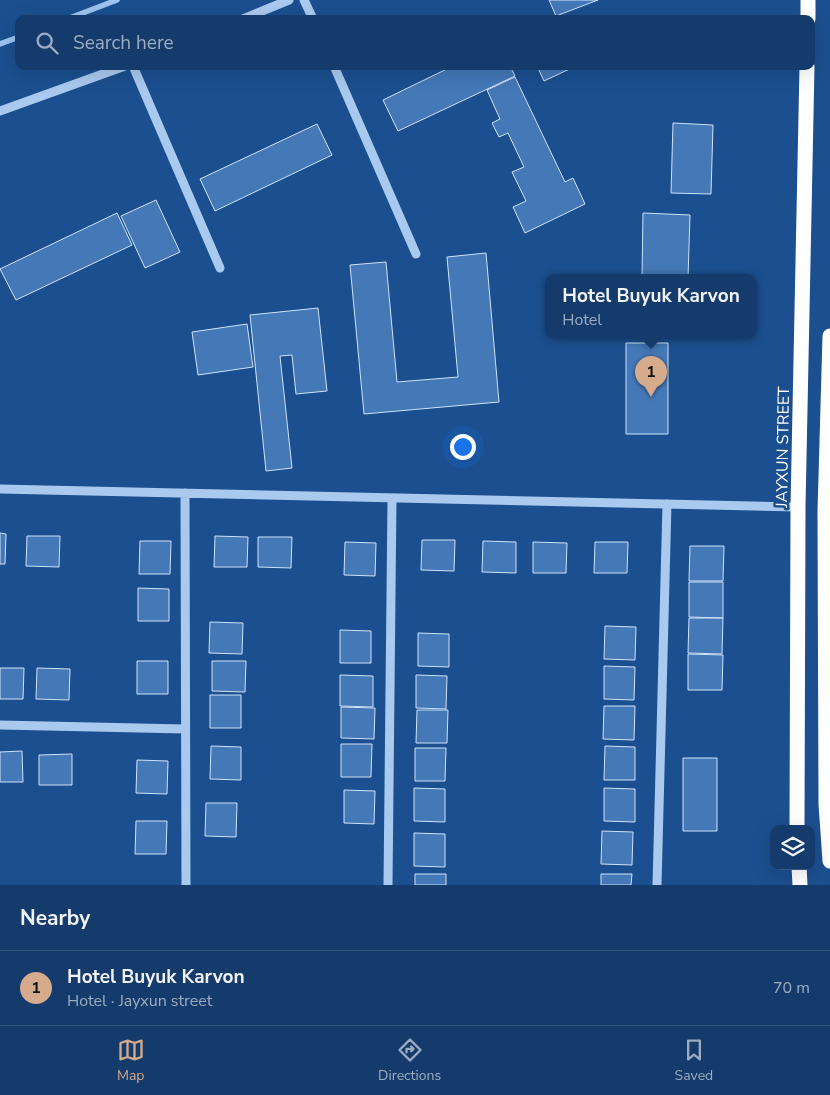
<!DOCTYPE html>
<meta charset="utf-8">
<style>
:root{--surface:#143b6b;--page:#1d4271;--text:#f1f3f6;--muted:#9dadc1;--line:#33557e;--accent:#d6ab8b}
body{margin:0;font-family:"Nunito Sans",sans-serif;background:var(--page);color:var(--text)}
.controls{position:absolute;right:15px;bottom:15px;display:grid;overflow:hidden;border-radius:10px;box-shadow:0 5px 20px #0002}
.controls button{width:45px;height:45px;display:grid;place-items:center;padding:0;border:0;border-bottom:1px solid var(--line);background:var(--surface);color:var(--text);font:25px sans-serif}
.you{position:absolute;left:462px;top:446px;width:18px;height:18px;margin:-12px;border:4px solid #fff;border-radius:50%;background:#1a73e8;box-shadow:0 0 0 8px #1a73e833}
.badge{display:grid;place-items:center;width:32px;height:32px;border-radius:50%;background:var(--accent);color:#111;font-size:16px;font-weight:700}
.pin{position:absolute;translate:-50% -41px;filter:drop-shadow(0 1px 2px #0008)}
.pin::after{content:'';position:absolute;top:26px;width:18px;height:15px;background:inherit;clip-path:polygon(0 0,100% 0,50% 100%)}
.popup{position:absolute;left:545px;top:274px;width:212px;height:65px;box-sizing:border-box;display:grid;place-content:center;border-radius:10px;background:var(--surface);filter:drop-shadow(0 1px 4px #0005);font-size:16px;white-space:nowrap;color:var(--muted)}
.popup b{font-size:19px;color:var(--text)}
.popup::after{content:'';position:absolute;left:50%;top:100%;margin-left:-10px;border:10px solid transparent;border-top-color:var(--surface)}
.list{margin:0;padding:0;list-style:none}
h2{display:flex;justify-content:space-between;align-items:center;height:65px;margin:0;padding:0 20px;font-size:21px}
h2 small{font-size:16px;font-weight:400;color:var(--muted)}
.list li{display:grid;grid-template-columns:32px 1fr auto;gap:15px;align-items:center;box-sizing:border-box;height:75px;padding:0 20px;border-top:1px solid var(--line)}
.list b{display:block;font-size:19px;white-space:nowrap}
.list p{margin:0;font-size:16px;white-space:nowrap;color:var(--muted)}
.list em{font-size:16px;font-style:normal;color:var(--muted)}
.icon{flex:none;width:28px;height:28px;fill:none;stroke:currentColor;stroke-width:2;stroke-linecap:round;stroke-linejoin:round}
.map{position:relative;flex:none;width:830px;height:885px;overflow:hidden}
.search{position:absolute;background:var(--surface);box-shadow:0 5px 20px #0002;left:15px;right:15px;top:15px;height:55px;display:flex;align-items:center;gap:12px;box-sizing:border-box;padding:0 18px;border-radius:10px;color:var(--muted);font-size:19px}
.sheet{height:140px;background:var(--surface)}
nav{display:flex;justify-content:space-around;align-items:center;box-sizing:border-box;height:70px;border-top:1px solid var(--line);background:var(--surface);font-size:14px;color:var(--muted)}
nav a{display:grid;justify-items:center;gap:2px}
nav .on{color:var(--accent)}
.map>svg:first-child{display:block}
.lines{fill:none;stroke-linecap:round;stroke-linejoin:round}
.stream{stroke:#9cc4f0;stroke-width:5.5}
.building{fill:#4478b7;stroke:#cfe3fa}
.minor{stroke:#a9c9ee;stroke-width:9}
.highway{stroke:#fff;stroke-width:15}
.labels{text-anchor:middle;stroke-width:5;stroke-linejoin:round;paint-order:stroke}
.street-label{font-size:16px;fill:#fff;stroke:#1b4f8f}
</style>
<div class="map">
<svg width="830" height="885" viewBox="0 0 830 885">
<rect width="100%" height="100%" fill="#1b4f8f"/>
<g class="lines">
<path class="stream" d="M67,19L117,0
M0,44L19,37"/>
</g>
<path class="building" d="M549,0H598L556,16Z
M453,66H510L515,76L398,131L383,100Z
M537,66H576L544,81Z
M515,77L565,182L573,178L585,204L525,233L513,207L526,201L512,172L524,167L508,133L499,137L492,123L500,119L487,90Z
M673,123L713,125L711,194L671,193Z
M317,124L332,155L215,211L200,179Z
M156,200L180,252L145,268L121,216Z
M117,213L132,245L16,300L0,269Z
M643,213L690,215L688,278H642Z
M486,253L499,402L364,414L350,265L386,262L397,382L458,377L447,257Z
M318,308L327,391L296,394L292,355L280,356L292,468L266,471L250,315Z
M247,324L253,367L198,375L192,332Z
M626,343H668V434H626Z
M0,533L6,534L5,564H0Z
M27,536H60L59,567L26,566Z
M215,536L248,537L247,567H214Z
M258,537H292L291,568L258,567Z
M422,540H455L454,571L421,570Z
M140,541H171L170,574H139Z
M483,541L516,542V573L482,572Z
M345,542L376,543L375,576L344,575Z
M533,542L567,543L566,573H533Z
M595,542H628L627,573H594Z
M690,546H724L723,581H689Z
M689,582H723V618L689,617Z
M138,588L169,589V621H138Z
M689,618H723L722,654L688,653Z
M210,622L243,623L242,654L209,653Z
M605,626L636,627L635,660L604,659Z
M340,630L371,631V663H340Z
M418,633L449,634V667L418,666Z
M688,654L723,655L722,690H688Z
M137,661H168V694H137Z
M212,661H246L245,692L212,691Z
M604,666L635,667L634,700L604,699Z
M0,668H24L23,699H0Z
M37,668L70,669L69,700L36,699Z
M340,675L373,676V707L340,706Z
M416,675L447,676L446,709L416,708Z
M210,695H241V728H210Z
M604,706H635L634,740L603,739Z
M341,707L375,708L374,739L341,738Z
M417,710H448L447,743H416Z
M341,744H372L371,777H341Z
M211,746L241,747V780L210,779Z
M605,746L635,747V780H604Z
M415,748H446L445,781H415Z
M22,751L23,782H0V752Z
M72,754V785H39V755Z
M683,758H717V831H683Z
M137,760L168,761L167,794L136,793Z
M414,788L445,789V822L414,821Z
M604,788L635,789V822L604,821Z
M344,790L375,791L374,824L344,823Z
M206,803H237L236,837L205,836Z
M136,821H167L166,854H135Z
M602,831L633,832L632,865L601,864Z
M414,833L445,834V867L414,866Z
M415,874H446V885H415Z
M601,874H632L631,885H601Z"/>
<g class="lines">
<path class="minor" d="M304,0L313,19
M243,19L289,0
M133,66L220,268
M334,66L416,254
M0,111L125,66
M0,489L798,507
M185,493L186,885
M0,725L185,729
M388,885L392,498
M657,885L667,504"/>
<path class="highway" d="M808,19V0
M830,336L825,512L826,804L830,861
M797,829L798,507L807,66
M799,866L800,885"/>
</g>
<g class="labels">
<g class="street-label">
<text transform="translate(782 447) rotate(-89)" y="6">JAYXUN STREET</text>
</g>
</g>
</svg>
<div class="controls">
<button><svg class="icon" aria-label="layers" viewBox="0 0 24 24"><path d="M12 4l9 5-9 5-9-5zM3 14l9 5 9-5"/></svg></button>
</div>
<div class="you"></div>
<div class="pin badge" style="left:651px;top:397px">1</div>
<div class="popup"><b>Hotel Buyuk Karvon</b>Hotel</div>
<div class="search"><svg class="icon" aria-label="search" viewBox="0 0 24 24"><circle cx="10" cy="10" r="6"/><path d="M15 15l6 6"/></svg>Search here</div>
</div>
<section class="sheet">
<h2>Nearby<small></small></h2>
<ul class="list">
<li><span class="badge">1</span><div><b>Hotel Buyuk Karvon</b><p>Hotel · Jayxun street</p></div><em>70 m</em></li>
</ul>
</section>
<nav>
<a class="on"><svg class="icon" aria-label="map" viewBox="0 0 24 24"><path d="M3 6l6-2 6 2 6-2v14l-6 2-6-2-6 2zM9 4v14M15 6v14"/></svg>Map</a>
<a><svg class="icon" aria-label="directions" viewBox="0 0 24 24"><path d="M12 3l9 9-9 9-9-9zM9 14v-3h6M13 9l2 2-2 2"/></svg>Directions</a>
<a><svg class="icon" aria-label="saved" viewBox="0 0 24 24"><path d="M7 4h10v16l-5-4-5 4z"/></svg>Saved</a>
</nav>
